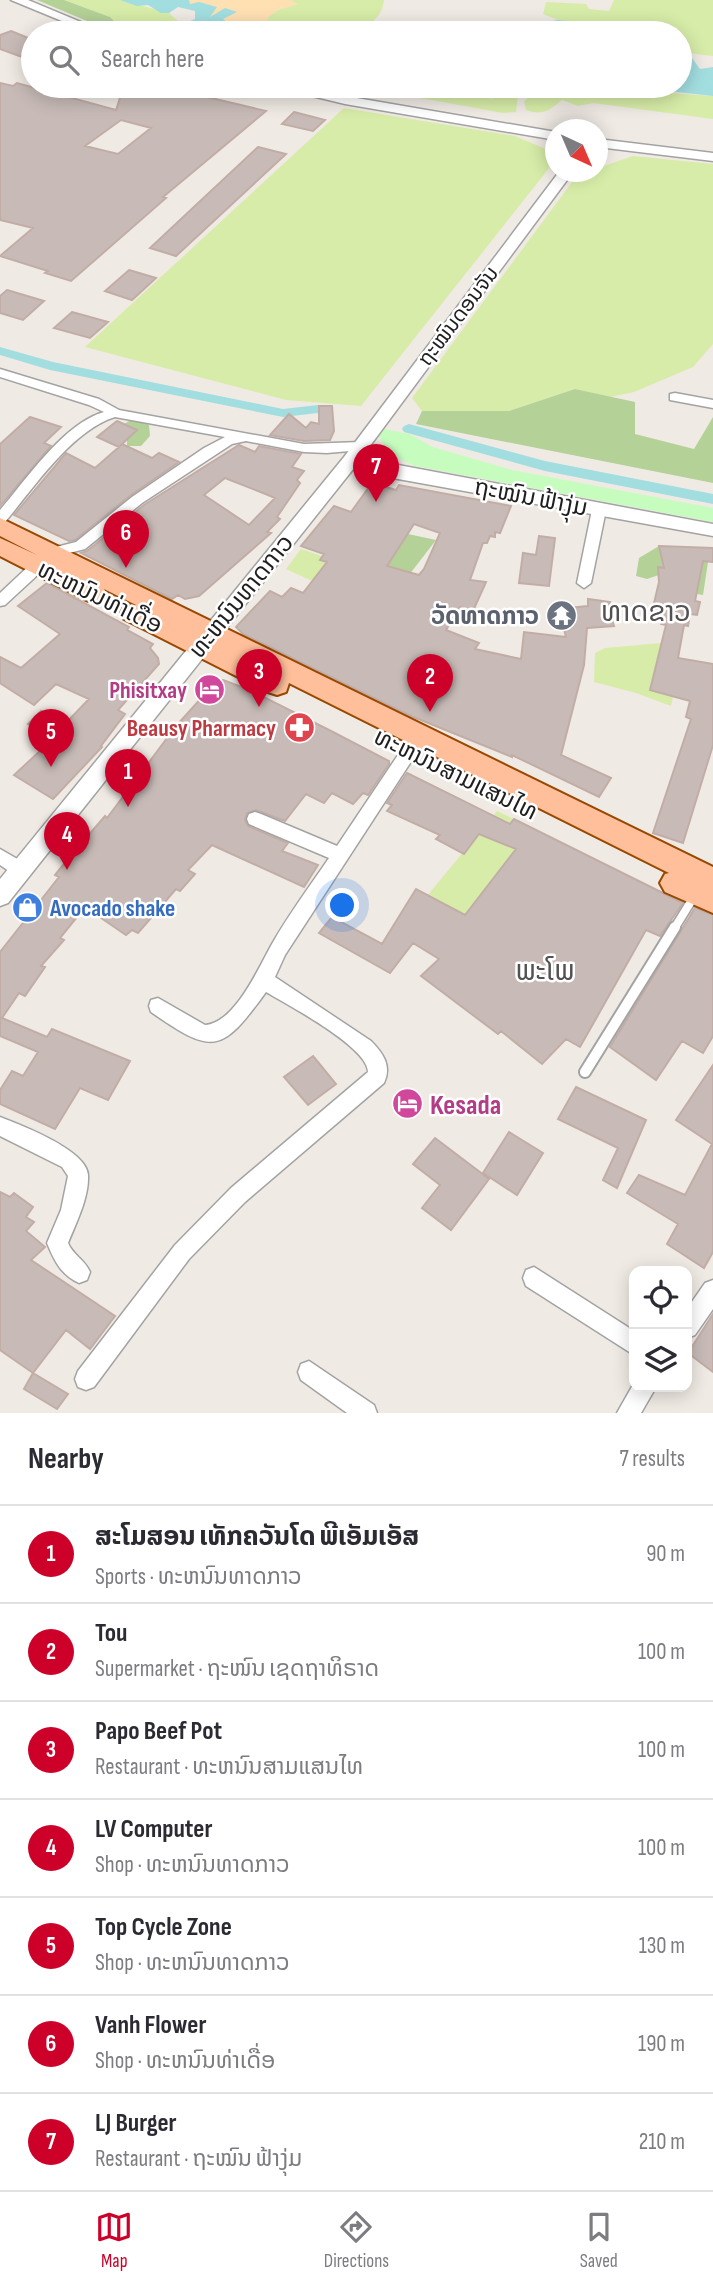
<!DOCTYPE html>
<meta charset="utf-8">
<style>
:root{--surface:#fff;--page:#f7f7f7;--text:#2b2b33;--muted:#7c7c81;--line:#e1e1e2;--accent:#cd0029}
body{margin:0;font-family:"Sofia Sans Condensed","Noto Sans Lao",sans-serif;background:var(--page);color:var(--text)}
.controls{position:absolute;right:21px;bottom:21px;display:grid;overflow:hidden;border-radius:14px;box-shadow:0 4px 18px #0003}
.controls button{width:63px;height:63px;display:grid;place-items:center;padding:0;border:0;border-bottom:2px solid var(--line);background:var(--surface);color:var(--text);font:35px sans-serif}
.compass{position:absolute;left:545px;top:119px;width:63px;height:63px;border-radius:50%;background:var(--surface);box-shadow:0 4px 18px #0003;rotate:136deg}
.you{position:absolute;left:343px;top:906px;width:24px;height:24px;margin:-18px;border:5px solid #fff;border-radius:50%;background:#1a73e8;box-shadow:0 0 0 10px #1a73e833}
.badge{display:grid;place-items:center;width:46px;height:46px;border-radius:50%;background:var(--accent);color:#fff;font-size:23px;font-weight:700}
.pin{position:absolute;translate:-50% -58px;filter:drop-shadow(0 2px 4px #0008)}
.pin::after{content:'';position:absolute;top:37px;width:24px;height:21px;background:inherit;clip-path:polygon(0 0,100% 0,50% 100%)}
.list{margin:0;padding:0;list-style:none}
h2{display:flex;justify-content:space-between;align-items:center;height:91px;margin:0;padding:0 28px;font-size:30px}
h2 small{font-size:23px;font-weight:400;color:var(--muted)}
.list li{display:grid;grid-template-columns:46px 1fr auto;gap:21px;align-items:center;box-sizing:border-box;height:98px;padding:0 28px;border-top:2px solid var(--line)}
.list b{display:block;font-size:26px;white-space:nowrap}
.list p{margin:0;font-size:23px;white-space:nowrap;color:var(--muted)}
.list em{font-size:23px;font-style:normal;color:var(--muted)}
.icon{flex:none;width:38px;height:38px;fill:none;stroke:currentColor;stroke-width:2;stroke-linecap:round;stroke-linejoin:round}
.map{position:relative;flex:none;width:713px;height:1413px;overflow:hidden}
.search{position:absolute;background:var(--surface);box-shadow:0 4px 18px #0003;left:21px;right:21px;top:21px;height:77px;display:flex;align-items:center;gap:18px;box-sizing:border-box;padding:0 24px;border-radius:38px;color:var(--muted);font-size:26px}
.sheet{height:777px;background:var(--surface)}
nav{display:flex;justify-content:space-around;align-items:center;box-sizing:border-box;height:98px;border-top:2px solid var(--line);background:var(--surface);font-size:19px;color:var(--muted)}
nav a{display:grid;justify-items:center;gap:4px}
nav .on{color:var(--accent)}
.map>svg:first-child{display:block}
.grass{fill:#d7eca8}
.forest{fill:#b4d197}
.sand{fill:#ffe0b3}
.park{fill:#c7fcbf}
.water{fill:#a2dee0}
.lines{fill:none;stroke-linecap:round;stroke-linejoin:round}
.canal{fill:#a2dee0;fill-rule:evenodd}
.building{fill:#c8bbb7;stroke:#c2ada6;stroke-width:2;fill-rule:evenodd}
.service-far1-casing{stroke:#a3a3a3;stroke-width:11}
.service-casing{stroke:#a3a3a3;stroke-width:14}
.minor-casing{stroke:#a3a3a3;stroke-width:3}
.tertiary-casing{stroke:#a3a3a3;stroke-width:3}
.primary-casing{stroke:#994800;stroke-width:4}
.service-far1{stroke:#fff;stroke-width:8}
.service{stroke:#fff;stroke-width:10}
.minor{fill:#fff;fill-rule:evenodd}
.tertiary{fill:#fff;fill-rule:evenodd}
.primary{fill:#ffbf9a;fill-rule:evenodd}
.labels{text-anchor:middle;stroke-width:5;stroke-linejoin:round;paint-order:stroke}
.far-street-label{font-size:21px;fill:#1f1f1f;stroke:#fff}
.street-label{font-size:24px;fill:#1f1f1f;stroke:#fff}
.worship-label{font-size:24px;font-weight:bold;fill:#5b616d;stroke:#fff;text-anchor:end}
.hotel-label{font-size:24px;font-weight:bold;fill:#b23c85;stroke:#fff;text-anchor:end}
.health-label{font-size:24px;font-weight:bold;fill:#be3a42;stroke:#fff;text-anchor:end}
.shop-label{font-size:24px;font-weight:bold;fill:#366cbe;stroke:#fff;text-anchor:start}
.quarter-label{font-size:28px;fill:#525252;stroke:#fff}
.near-hotel-label{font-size:28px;font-weight:bold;fill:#b23c85;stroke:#fff;text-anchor:start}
</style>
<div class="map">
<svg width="713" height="1413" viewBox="0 0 713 1413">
<rect width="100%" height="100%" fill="#f0eae4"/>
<path class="grass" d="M64,0H120L169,13L187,29L201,33H160L134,24L112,30L94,24H108L110,17Z
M290,0H384C382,12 378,19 367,25L382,33H275L267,27L268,17L278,10L297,4Z
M614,0H713V56L680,52V33H598L593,29L595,24L558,20L543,14L546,2L586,4L589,9L609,11Z
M372,86H483L481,96L492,99L511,86H519L516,112L503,113L382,91Z
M570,86L713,96V119L593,103L578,106L562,100C550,110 542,116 526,110L524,102L536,89Z
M344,108L515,136L548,150L551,159L550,167L361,406L286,400L85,347Z
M633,156L713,164V344L693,367L634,392L610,397L575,389L509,411H422L412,398L578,174L598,172V168Z
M301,549L322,556L321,560L327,562L318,573L323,601L302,593L312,581L286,569Z
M662,643L651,690L673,697L671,706L636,693L594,682L595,653L605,648Z
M497,811L514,819L499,842L522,852L465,915L427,896Z"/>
<path class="forest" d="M37,0H64L110,17L115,22L94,24Z
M575,389L635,402V434L694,449L713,417V483L416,424L422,411H509Z
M131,420H142L149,425L150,436L141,446H127V440L137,430L124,424Z
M408,534L436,540L409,575L380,564L396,544L401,545Z
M659,546L663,561L708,562L703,595L697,594L698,585L677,568H658L659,575L647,579L636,576L639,558Z"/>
<path class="sand" d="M189,0H290L298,4L278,10L268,17L267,27L256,33H201L187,29L203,30L227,15L209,17L216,8L189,4Z"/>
<path class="park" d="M384,429L409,434L433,447L512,470L713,508V522L415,466C398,459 387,452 378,435Z"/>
<path class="water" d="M120,0H189L190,4L199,2L217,7L210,17L225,8L237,12L223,19L230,25L224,28L187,29L184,24L195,19V11L178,7L169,13H161L148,5L137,6Z
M558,20L596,24L593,29L598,33H538L540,23Z
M680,55L692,58L700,69L713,67V96L621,86H680Z"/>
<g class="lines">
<path class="canal" d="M0,347L53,362L283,409L318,405L325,409L318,413L283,417L50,370L0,355Z
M409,424L545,461L713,494V504L545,471L404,432L402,429L404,426Z"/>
</g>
<path class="building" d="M11,31L33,40V61L0,49V35Z
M0,83L13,86L17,83L116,110L124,86H175L193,91L190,93L266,111L163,197L166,198L71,281L45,273L48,271L0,256L33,228L0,220ZM121,120L151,128L118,154L85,146Z
M294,112L325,120L313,131L282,124Z
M258,147L286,154L176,256L150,248Z
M129,270L156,278L132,300L105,291Z
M7,290L44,301L23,320L0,313V296Z
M72,312L108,322L90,338L54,328Z
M319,406H332L334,431L330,440L304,441L270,435L289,414L306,428L311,422L319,424Z
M30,417L61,427L44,443L51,446L0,506V444Z
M117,421L137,430L120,446L122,444L152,458L159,453L179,462L131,495L75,540L69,541L14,515L66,453L95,468L119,447L97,437Z
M239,445L255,452L259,446L301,454L292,467L304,471L297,480L300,483L277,517L280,519L267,532L271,533L199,596L185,599L178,595L172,599L81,553L87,551L144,505ZM225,478L268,495L275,498L249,525L204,495Z
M372,483L396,490L399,485L511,506L500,533L495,532V537L490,536L487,543H483L470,580L486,582L473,611L460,607L446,630L479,643L475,649L521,659L524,632L566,637L559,609L588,606V599L610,602L608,608L614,626L587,628L584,665L561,755L611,778L599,797L512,755V757L411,716L243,634L236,627L270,591L282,597L291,588L303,593L327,562L320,560L324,554L301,546L334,506L351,512ZM414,524L440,533L424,569L419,575L387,566Z
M539,536L555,538L549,586L519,583L523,553L536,555Z
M659,546L713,548V562L703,561L695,601L700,602L697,615L690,614L688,626L684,625L678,658L713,664V745L683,843L653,833L691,719L686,717L690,701L650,690L666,625L661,624V618L651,616L659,582L658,567L664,568Z
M47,583L129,627L127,630L153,644L150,648L158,658L159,664L118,710L125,714L101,746L102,747L53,799L14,775L53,739L28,724L41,711L66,723L89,699L56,684L34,705L0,683V657L21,668L60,634L18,606Z
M223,680L252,691L331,731L389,761V764L368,795L363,793L353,804L332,793L324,803L306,794L285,821L256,810L247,813L245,820L248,826L288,843L282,851L318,865L304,887L212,845L188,870L195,874L180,891L176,889L138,933L132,930L126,935L85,907L60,938L64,940L41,966L45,967L25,996L19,993L2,1018L47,1037L52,1029L130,1061L108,1100L80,1088L55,1129L0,1104V1090L12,1071L23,1076L38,1052L0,1036V952L59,877L55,875L68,859L105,816L107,818L177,725L213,685Z
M407,773L510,824L514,819L683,903L660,936L646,930L580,1047L566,1039L542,1064L501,1031L498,1034L421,976L439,959L413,943L390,973L319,933L332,917L382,944L416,889L465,915L516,849L479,834L464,854L436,839L440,835L387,811L392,805L387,803Z
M695,908L713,915V1036L703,1053L682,1041L656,1080L610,1047Z
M313,1056L336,1084L308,1105L284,1077Z
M713,1065V1252L704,1268L667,1244L678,1224L627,1193L639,1175L685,1195L712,1144L676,1120Z
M576,1087L646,1120L617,1188L603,1180L618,1148L558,1119Z
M509,1132L543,1153L517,1195L483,1173Z
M435,1138L489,1179L451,1230L422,1208L440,1185L413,1164Z
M0,1192L10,1197L14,1193L33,1207L26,1217L34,1222L26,1231L45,1247L31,1260L115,1316L90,1349L66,1330L33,1373L0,1350Z
M713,1314V1372L688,1353Z
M33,1373L68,1394L57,1409L24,1389Z"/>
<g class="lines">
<defs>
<path id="service-far1" d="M674,929L695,895"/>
<path id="service" d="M585,1072L675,927"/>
<path id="minor" d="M0,369L99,399L119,410L304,444L361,442L368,446L361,450L327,453L304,452L246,441L232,444L142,503L85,549L53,557L46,552L48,549L76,542L132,497L204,448L225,437L115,417C72,430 33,489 5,522L0,524V510C26,480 64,423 104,412L89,405L0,377Z
M675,393L713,400V408L670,400V394Z
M599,505L606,510L591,583L584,588L577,583L592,510Z
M38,561L43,562L45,566L43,570L5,605L0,606V593L33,562Z
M410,744L416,746L418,750L416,754L285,955L275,977L371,1041C383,1053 392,1066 384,1083L245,1202L189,1259L94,1387L86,1390L78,1387L75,1379L78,1371L175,1245L231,1188L368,1072C368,1047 288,1005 266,992C221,1054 213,1055 151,1012L149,1006L151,1000L158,998L205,1025C235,1023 259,967 272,944C289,914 310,886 329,858L249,824L247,819L249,814L255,812L261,814L337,846L404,746Z
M0,849L26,864L29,869L26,874C16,878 9,871 0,865Z
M0,1117C21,1125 87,1150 88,1175C89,1198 76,1223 68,1243C73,1255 85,1260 90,1272L87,1280L79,1283C61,1275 54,1260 47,1243L61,1210L68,1176L62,1167L0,1136Z
M534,1267L634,1331V1355L526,1286L523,1278L526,1270Z
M713,1280V1309L695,1335L687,1338V1309L705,1283Z
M309,1361L374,1405L377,1413H347L301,1380L298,1372L301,1364Z
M634,1383V1387H656L641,1413H617Z"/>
<path id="tertiary" d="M11,0H28L107,33H91Z
M282,86H303L345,96L556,132V140L345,104L283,89Z
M598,139L713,153V161L598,147Z
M559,172H573L361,458L713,524V536L387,477L354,468L8,903L0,906V879L344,457Z"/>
<path id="primary" d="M0,518L713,867V913L665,892L660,883L665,874L669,873L289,683L286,692L277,695L268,692L124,619L121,613L124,607L136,605L104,589L107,594L104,600L95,603L86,600L0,556V538L37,555L0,536Z"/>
</defs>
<use href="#service-far1" class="service-far1-casing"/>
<use href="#service" class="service-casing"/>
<use href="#minor" class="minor-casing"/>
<use href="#tertiary" class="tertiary-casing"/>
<use href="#primary" class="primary-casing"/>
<use href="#service-far1" class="service-far1"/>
<use href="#service" class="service"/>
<use href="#minor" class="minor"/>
<use href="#tertiary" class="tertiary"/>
<use href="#primary" class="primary"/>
</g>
<defs>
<symbol id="temple-disc" viewBox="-11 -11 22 22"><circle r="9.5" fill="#6b7280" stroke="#fff"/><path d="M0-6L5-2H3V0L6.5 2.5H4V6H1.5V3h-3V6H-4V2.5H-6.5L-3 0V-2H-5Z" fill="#fff"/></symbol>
<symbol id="hotel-disc" viewBox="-11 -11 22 22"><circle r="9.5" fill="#d1479c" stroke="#fff"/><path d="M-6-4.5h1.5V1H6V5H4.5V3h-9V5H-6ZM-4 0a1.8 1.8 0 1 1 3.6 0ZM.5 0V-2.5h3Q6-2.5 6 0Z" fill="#fff"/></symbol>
<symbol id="pharmacy-disc" viewBox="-11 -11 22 22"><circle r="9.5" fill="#e0444e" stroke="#fff"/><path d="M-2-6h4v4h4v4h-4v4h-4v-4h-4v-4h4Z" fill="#fff"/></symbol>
<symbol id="shop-disc" viewBox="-11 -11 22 22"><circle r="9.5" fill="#3f7fe0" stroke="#fff"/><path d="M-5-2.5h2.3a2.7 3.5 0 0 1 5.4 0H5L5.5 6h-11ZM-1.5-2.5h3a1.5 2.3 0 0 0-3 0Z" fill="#fff"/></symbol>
</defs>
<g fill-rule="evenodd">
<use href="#temple-disc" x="544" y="598" width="35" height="35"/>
<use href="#hotel-disc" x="192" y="672" width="35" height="35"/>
<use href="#pharmacy-disc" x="282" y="710" width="35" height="35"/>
<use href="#shop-disc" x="10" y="890" width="35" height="35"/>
<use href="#hotel-disc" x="390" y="1086" width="35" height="35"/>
</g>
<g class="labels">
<g class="far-street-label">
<text transform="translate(458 316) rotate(-53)" y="7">ຖະໝົນດອນຈັນ</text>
</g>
<g class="street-label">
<text transform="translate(531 497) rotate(11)" y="8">ຖະໝົນ ຟ້າງຸ່ມ</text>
<text transform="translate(241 596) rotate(-51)" y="8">ທະຫນົນທາດກາວ</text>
<text transform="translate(100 597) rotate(26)" y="8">ທະຫນົນທ່າເດື່ອ</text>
<text transform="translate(456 774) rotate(26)" y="8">ທະຫນົນສາມແສນໄທ</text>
</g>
<g class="worship-label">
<text x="539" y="624">ວັດທາດກາວ</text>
</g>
<g class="hotel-label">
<text x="187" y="698">Phisitxay</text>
</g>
<g class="health-label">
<text x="276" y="736">Beausy Pharmacy</text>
</g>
<g class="shop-label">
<text x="50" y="916">Avocado shake</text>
</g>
<g class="quarter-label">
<text x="646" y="621">ທາດຂາວ</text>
<text x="545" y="980">ພະໂພ</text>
</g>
<g class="near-hotel-label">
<text x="430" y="1114">Kesada</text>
</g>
</g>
</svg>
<div class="controls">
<button><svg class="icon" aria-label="locate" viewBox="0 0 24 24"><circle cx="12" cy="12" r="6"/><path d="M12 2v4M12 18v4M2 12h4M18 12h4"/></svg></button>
<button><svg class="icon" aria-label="layers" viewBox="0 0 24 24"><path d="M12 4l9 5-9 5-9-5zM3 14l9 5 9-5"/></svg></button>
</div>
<svg class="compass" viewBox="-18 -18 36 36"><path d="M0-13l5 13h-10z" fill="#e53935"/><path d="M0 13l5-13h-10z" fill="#7c7c81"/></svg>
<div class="you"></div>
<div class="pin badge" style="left:128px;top:807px">1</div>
<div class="pin badge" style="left:430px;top:712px">2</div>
<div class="pin badge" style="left:259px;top:707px">3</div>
<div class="pin badge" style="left:67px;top:870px">4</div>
<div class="pin badge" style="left:51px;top:767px">5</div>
<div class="pin badge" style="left:126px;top:568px">6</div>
<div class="pin badge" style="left:376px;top:502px">7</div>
<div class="search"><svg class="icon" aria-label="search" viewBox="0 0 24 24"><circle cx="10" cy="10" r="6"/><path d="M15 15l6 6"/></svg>Search here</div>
</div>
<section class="sheet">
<h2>Nearby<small>7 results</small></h2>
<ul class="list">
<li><span class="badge">1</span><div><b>ສະໂມສອນ ເທັກຄວັນໂດ ພີເອັມເອັສ</b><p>Sports · ທະຫນົນທາດກາວ</p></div><em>90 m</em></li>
<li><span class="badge">2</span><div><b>Tou</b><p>Supermarket · ຖະໜົນ ເຊດຖາທິຣາດ</p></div><em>100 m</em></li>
<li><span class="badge">3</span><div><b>Papo Beef Pot</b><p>Restaurant · ທະຫນົນສາມແສນໄທ</p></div><em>100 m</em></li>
<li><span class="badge">4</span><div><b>LV Computer</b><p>Shop · ທະຫນົນທາດກາວ</p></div><em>100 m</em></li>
<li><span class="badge">5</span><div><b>Top Cycle Zone</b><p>Shop · ທະຫນົນທາດກາວ</p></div><em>130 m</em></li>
<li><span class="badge">6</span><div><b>Vanh Flower</b><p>Shop · ທະຫນົນທ່າເດື່ອ</p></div><em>190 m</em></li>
<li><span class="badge">7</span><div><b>LJ Burger</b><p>Restaurant · ຖະໝົນ ຟ້າງຸ່ມ</p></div><em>210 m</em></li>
</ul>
</section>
<nav>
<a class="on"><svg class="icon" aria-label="map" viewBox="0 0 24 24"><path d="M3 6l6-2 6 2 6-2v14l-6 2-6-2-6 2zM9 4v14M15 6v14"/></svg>Map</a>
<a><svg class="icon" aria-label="directions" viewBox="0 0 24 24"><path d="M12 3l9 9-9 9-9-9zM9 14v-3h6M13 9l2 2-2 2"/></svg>Directions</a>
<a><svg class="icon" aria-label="saved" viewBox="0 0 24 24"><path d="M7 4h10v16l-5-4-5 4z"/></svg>Saved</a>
</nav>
